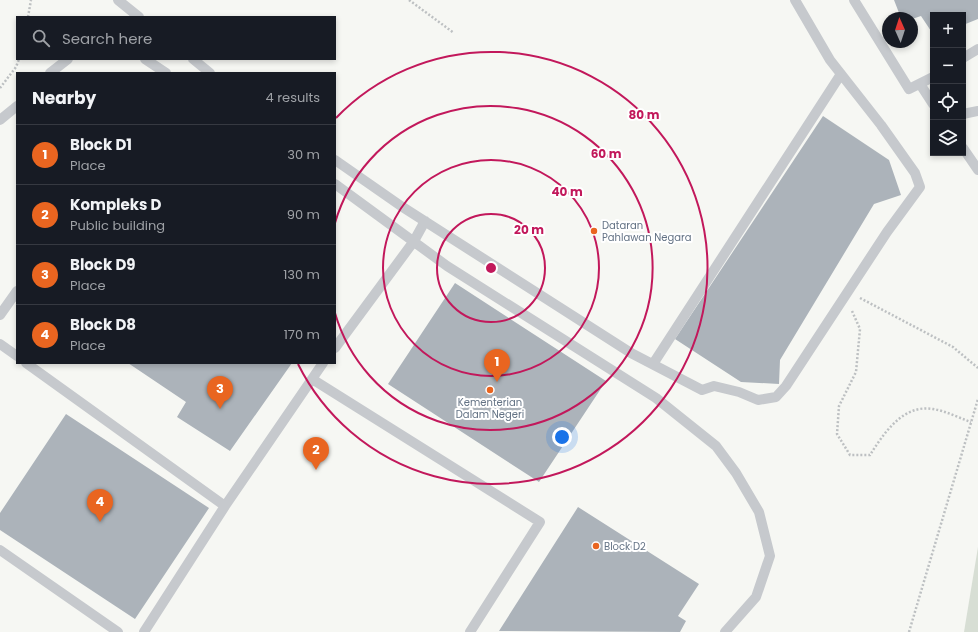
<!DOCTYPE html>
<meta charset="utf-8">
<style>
:root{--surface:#171b24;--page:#242831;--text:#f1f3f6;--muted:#9ea1a6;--line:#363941;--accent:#e96520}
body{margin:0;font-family:Poppins,sans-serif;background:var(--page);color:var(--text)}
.controls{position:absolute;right:12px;top:12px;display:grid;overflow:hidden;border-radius:0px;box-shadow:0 2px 6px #0003}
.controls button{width:36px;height:36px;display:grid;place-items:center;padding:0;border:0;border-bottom:1px solid var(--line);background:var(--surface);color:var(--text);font:20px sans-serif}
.compass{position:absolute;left:882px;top:12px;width:36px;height:36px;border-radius:50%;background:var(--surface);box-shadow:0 2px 6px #0003;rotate:357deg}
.you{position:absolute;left:562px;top:437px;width:14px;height:14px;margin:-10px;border:3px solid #fff;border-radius:50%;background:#1a73e8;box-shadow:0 0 0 6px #1a73e833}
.badge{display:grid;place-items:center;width:26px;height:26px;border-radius:50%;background:var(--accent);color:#fff;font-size:13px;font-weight:700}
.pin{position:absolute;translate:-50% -33px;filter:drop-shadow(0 1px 2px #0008)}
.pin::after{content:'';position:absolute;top:21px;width:14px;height:12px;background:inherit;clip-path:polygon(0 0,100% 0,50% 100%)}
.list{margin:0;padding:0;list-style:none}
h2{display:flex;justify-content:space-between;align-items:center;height:52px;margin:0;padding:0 16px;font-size:17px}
h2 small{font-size:13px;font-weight:400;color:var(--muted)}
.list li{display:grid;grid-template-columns:26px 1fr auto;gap:12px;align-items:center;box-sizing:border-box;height:60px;padding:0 16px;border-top:1px solid var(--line)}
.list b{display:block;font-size:15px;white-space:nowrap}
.list p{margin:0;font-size:13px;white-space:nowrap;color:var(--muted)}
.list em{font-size:13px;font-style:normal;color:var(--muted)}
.icon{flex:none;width:22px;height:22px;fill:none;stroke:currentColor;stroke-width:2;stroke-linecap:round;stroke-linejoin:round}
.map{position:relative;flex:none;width:978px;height:632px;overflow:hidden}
.search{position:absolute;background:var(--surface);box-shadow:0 2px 6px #0003;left:16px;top:16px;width:320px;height:44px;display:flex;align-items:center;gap:10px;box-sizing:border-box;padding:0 14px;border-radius:0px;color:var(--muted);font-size:15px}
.panel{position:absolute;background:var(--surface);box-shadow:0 2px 6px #0003;left:16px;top:72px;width:320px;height:292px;border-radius:0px}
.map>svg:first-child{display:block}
.green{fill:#d7ded4}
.building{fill:#acb3ba}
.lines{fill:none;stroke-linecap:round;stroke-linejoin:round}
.path{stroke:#bdc0c2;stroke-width:2.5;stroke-dasharray:2 2;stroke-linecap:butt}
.service{stroke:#c6c9cd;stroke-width:10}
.ring{fill:none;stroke:#c2185b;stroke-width:2}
.poi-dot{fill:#e96520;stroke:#fff;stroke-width:1.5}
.labels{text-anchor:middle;stroke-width:4;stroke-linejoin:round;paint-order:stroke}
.poi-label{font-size:10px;fill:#647385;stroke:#fff;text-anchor:start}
.centre{fill:#c2185b;stroke:#fff;stroke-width:2}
.ring-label{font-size:12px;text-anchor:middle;font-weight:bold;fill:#c2185b;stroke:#fff;stroke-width:4;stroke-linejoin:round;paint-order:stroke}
</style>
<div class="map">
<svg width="978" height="632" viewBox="0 0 978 632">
<rect width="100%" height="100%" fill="#f6f7f3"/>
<path class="green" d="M978,547V632H964Z"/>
<path class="building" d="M894,0H978V19L963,25V15H933V34L921,16L912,19L901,18Z
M823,116L889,160L901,195L874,204L780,360L779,384L741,382L675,339Z
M455,283L606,381L539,482L388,384Z
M128,363H292L230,451L177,417L186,402Z
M66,414L209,508L135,619L0,530V513Z
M578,507L699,584L678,616L686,621L680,632L499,631Z"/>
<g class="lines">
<path class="path" d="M409,0L454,33
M28,17L31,0
M0,88L16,67L19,59
M860,298L953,347L978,368
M852,311L860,329L856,372L839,406L837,434L850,455H870C884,433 903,404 933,409C946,411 959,418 971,422
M909,632L978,399"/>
<path class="service" d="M118,0L139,17
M854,0L909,89L933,77
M963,58L978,49
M145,59L166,73
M193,59L210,73
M50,73L68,59
M920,84L933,104
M963,114L978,111
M0,120L17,106
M963,148L978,170
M335,160L401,206L631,353L702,390L714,386L739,392L758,400L776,397L786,386L887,232L920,187L915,173L881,125L830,60L795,0
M335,184L447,266L656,398L716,446L736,473L759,512L770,556L756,597L725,632
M0,315L17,291
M0,344L17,356
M335,348L414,241L425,221
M26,363L225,506
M653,364L841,74
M312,379L323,363
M0,550L118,632
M144,632L225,506L312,379L540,522L470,632"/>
</g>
<g class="ring">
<circle cx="491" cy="268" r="54"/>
<circle cx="491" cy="268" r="108"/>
<path d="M335 223A162 162 0 1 1 335 313"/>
<path d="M336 118A216 216 0 1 1 298 364"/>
</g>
<g class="poi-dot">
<circle cx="594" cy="231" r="4"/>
<circle cx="490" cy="390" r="4"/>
<circle cx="596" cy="546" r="4"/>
</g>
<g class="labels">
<g class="poi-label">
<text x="602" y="229">Dataran<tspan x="602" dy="12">Pahlawan Negara</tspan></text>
<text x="490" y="406" text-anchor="middle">Kementerian<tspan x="490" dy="12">Dalam Negeri</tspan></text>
<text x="604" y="550">Block D2</text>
</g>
</g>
<circle cx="491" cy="268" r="6" class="centre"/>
<g class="ring-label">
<text x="644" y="119">80 m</text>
<text x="606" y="158">60 m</text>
<text x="567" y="196">40 m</text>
<text x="529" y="234">20 m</text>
</g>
</svg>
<div class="controls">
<button>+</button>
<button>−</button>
<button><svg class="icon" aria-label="locate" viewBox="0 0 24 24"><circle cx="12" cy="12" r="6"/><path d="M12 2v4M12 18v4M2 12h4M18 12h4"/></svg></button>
<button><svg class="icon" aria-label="layers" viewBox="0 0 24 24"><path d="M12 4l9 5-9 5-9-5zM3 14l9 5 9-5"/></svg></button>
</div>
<svg class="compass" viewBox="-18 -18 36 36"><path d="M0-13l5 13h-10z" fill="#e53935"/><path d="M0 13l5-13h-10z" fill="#9ea1a6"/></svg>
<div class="you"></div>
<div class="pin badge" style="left:497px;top:382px">1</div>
<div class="pin badge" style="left:316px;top:470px">2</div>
<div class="pin badge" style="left:220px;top:409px">3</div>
<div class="pin badge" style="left:100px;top:522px">4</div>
<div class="search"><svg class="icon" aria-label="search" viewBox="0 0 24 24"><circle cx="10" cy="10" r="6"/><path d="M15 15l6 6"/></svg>Search here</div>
<section class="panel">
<h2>Nearby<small>4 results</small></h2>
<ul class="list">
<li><span class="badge">1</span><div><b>Block D1</b><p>Place</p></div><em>30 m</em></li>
<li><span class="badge">2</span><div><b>Kompleks D</b><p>Public building</p></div><em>90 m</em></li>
<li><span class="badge">3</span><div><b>Block D9</b><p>Place</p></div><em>130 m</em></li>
<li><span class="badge">4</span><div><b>Block D8</b><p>Place</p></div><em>170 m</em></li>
</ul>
</section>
</div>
